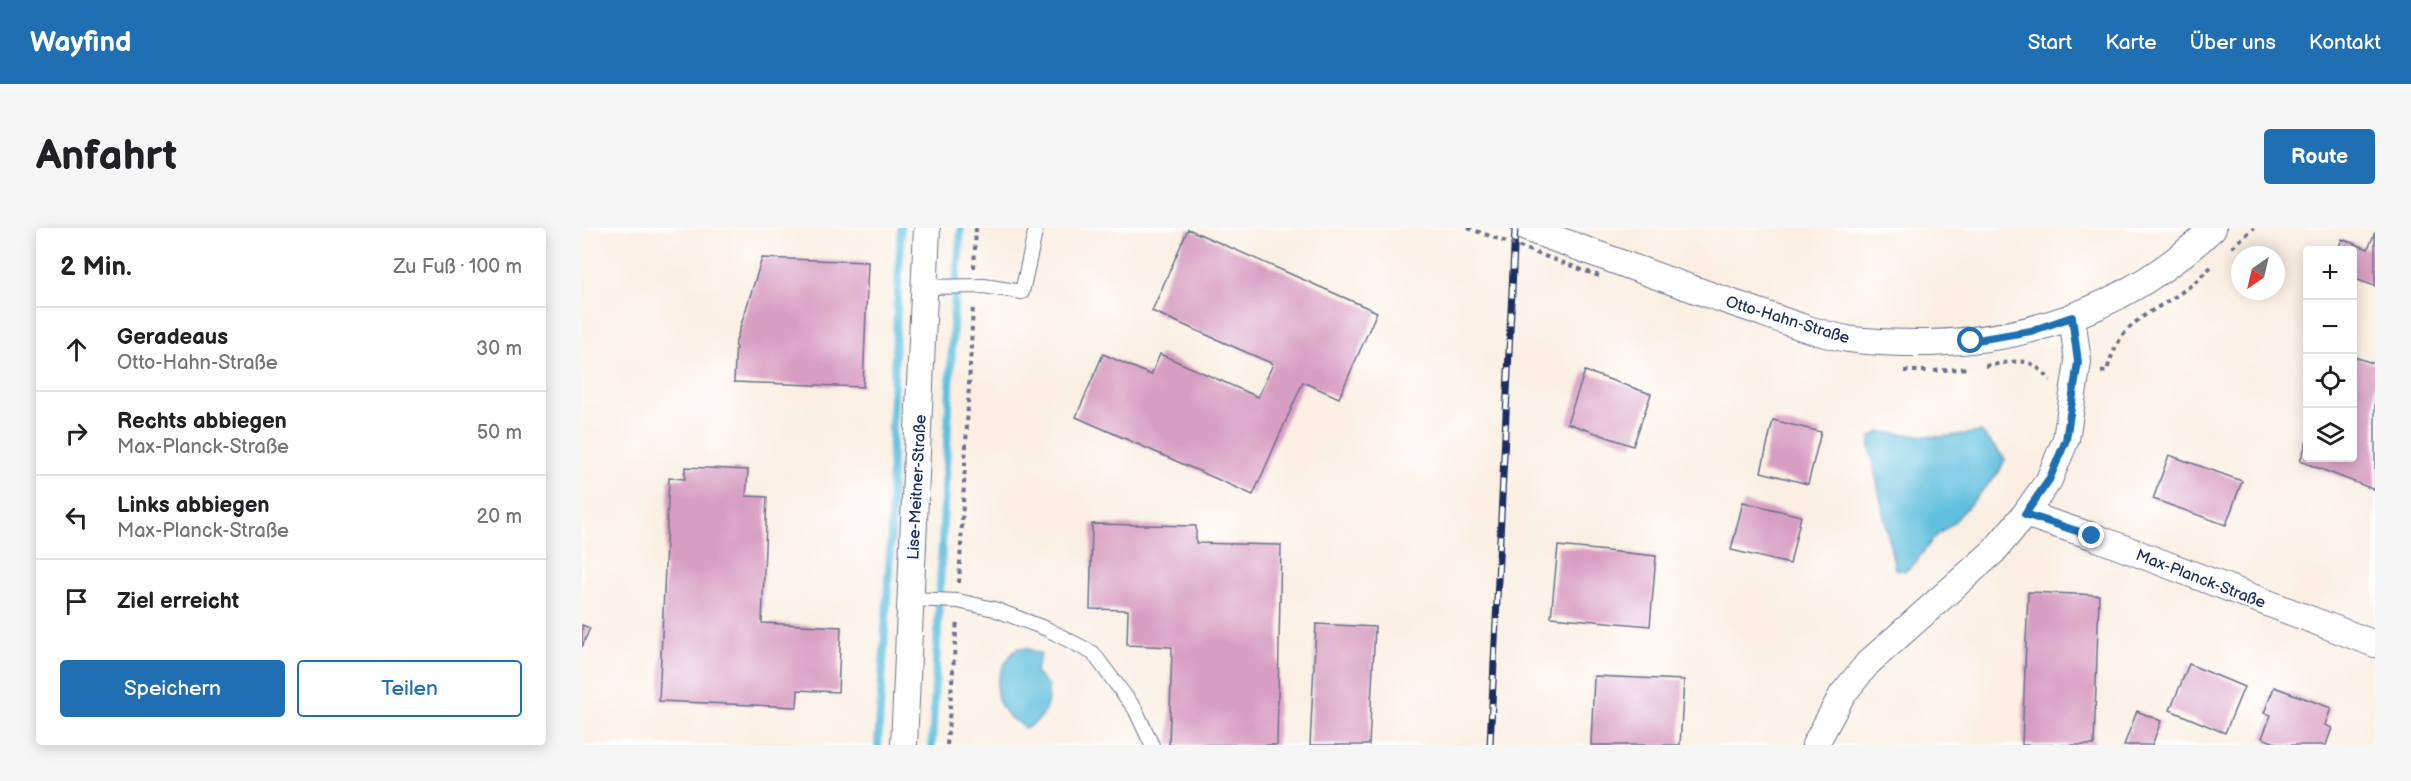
<!DOCTYPE html>
<html lang="de">
<meta charset="utf-8">
<style>
:root{--surface:#fff;--page:#f6f6f6;--text:#202124;--muted:#757577;--line:#e0e0e0;--accent:#1f6fb2}
body{margin:0;font-family:"Balsamiq Sans",sans-serif;background:var(--page);color:var(--text)}
.controls{position:absolute;right:18px;top:18px;display:grid;overflow:hidden;border-radius:6px;box-shadow:0 3px 15px #0003}
.controls button{width:54px;height:54px;display:grid;place-items:center;padding:0;border:0;border-bottom:2px solid var(--line);background:var(--surface);color:var(--text);font:30px sans-serif}
.compass{position:absolute;left:1649px;top:18px;width:54px;height:54px;border-radius:50%;background:var(--surface);box-shadow:0 3px 15px #0003;rotate:214deg}
.stop{position:absolute;width:18px;height:18px;margin:-14px;border:4px solid #1f6fb2;border-radius:50%;background:#fff}
.stop.end{background:#1f6fb2;border-color:#fff;box-shadow:0 2px 6px #0008}
.list{margin:0;padding:0;list-style:none}
h2{display:flex;justify-content:space-between;align-items:center;height:78px;margin:0;padding:0 24px;font-size:26px}
h2 small{font-size:20px;font-weight:400;color:var(--muted)}
.list li{display:grid;grid-template-columns:39px 1fr auto;gap:18px;align-items:center;box-sizing:border-box;height:84px;padding:0 24px;border-top:2px solid var(--line)}
.list b{display:block;font-size:22px;white-space:nowrap}
.list p{margin:0;font-size:20px;white-space:nowrap;color:var(--muted)}
.list em{font-size:20px;font-style:normal;color:var(--muted)}
.actions{display:flex;gap:12px;padding:18px 24px}
.actions a{flex:1;padding:14px 0;border:2px solid var(--accent);border-radius:6px;text-align:center;font-size:21px;color:var(--accent)}
.actions .main{background:var(--accent);color:#fff}
.icon{flex:none;width:33px;height:33px;fill:none;stroke:currentColor;stroke-width:2;stroke-linecap:round;stroke-linejoin:round}
.map{position:relative;flex:none;width:1793px;height:517px;overflow:hidden;border-radius:6px}
header{display:flex;align-items:center;gap:36px;box-sizing:border-box;height:84px;padding:0 30px;background:var(--accent);color:#fff}
header strong{font-size:28px}
nav{display:flex;gap:33px;margin-inline-start:auto;font-size:21px}
.intro{display:flex;align-items:center;justify-content:space-between;box-sizing:border-box;height:144px;padding:0 36px}
h1{margin:0;font-size:42px}
.button{padding:15px 27px;border-radius:6px;background:var(--accent);color:#fff;font-size:21px;font-weight:700}
main{display:flex;gap:36px;padding:0 36px}
aside{flex:1;background:var(--surface);border-radius:6px;box-shadow:0 3px 15px #0003}
.map>svg:first-child{display:block}
.water{fill:#60bfde;stroke:#3e779e;stroke-width:1.5}
.lines{fill:none;stroke-linecap:round;stroke-linejoin:round}
.stream{stroke:#60bfde;stroke-width:8}
.building{fill:#d89ec1}
.service-casing{stroke:#69728c;stroke-width:16}
.minor-casing{stroke:#69728c;stroke-width:28}
.path{stroke:#69728c;stroke-width:4;stroke-dasharray:4.5 4.5;stroke-linecap:butt}
.service{stroke:#fff;stroke-width:14}
.minor{stroke:#fff;stroke-width:26}
.rail-casing{stroke:#1b2f5e;stroke-width:7}
.rail{stroke:#fff;stroke-width:4.5;stroke-dasharray:14;stroke-linecap:butt}
.path-bridge{stroke:#69728c;stroke-width:4;stroke-dasharray:4.5 4.5;stroke-linecap:butt}
.route{stroke:#1f6fb2;stroke-width:8}
.labels{text-anchor:middle;stroke-width:4.5;stroke-linejoin:round;paint-order:stroke}
.street-label{font-size:16px;fill:#1b2f5e;stroke:#fff}
</style>
<header>
<strong>Wayfind</strong>
<nav><a>Start</a><a>Karte</a><a>Über uns</a><a>Kontakt</a></nav>
</header>
<div class="intro"><h1>Anfahrt</h1><a class="button">Route</a></div>
<main>
<aside>
<h2>2 Min.<small>Zu Fuß · 100 m</small></h2>
<ul class="list">
<li><svg class="icon" aria-label="ahead" viewBox="0 0 24 24"><path d="M12 20V5M6 11l6-6 6 6"/></svg><div><b>Geradeaus</b><p>Otto-Hahn-Straße</p></div><em>30 m</em></li>
<li><svg class="icon" aria-label="right" viewBox="0 0 24 24"><path d="M7 20v-9h11M14 6l5 5-5 5"/></svg><div><b>Rechts abbiegen</b><p>Max-Planck-Straße</p></div><em>50 m</em></li>
<li><svg class="icon" aria-label="left" viewBox="0 0 24 24"><path d="M17 20v-9H6M10 6l-5 5 5 5"/></svg><div><b>Links abbiegen</b><p>Max-Planck-Straße</p></div><em>20 m</em></li>
<li><svg class="icon" aria-label="arrive" viewBox="0 0 24 24"><path d="M6 21V4h12l-3 4 3 4H6"/></svg><div><b>Ziel erreicht</b></div></li>
</ul>
<div class="actions"><a class="main">Speichern</a><a>Teilen</a></div>
</aside>
<div class="map">
<svg width="1793" height="517" viewBox="0 0 1793 517">
<rect width="100%" height="100%" fill="#fff"/>
<filter id="ink" filterUnits="userSpaceOnUse"><feTurbulence type="fractalNoise" baseFrequency=".0167" numOctaves="2"/><feDisplacementMap in="SourceGraphic" scale="12" xChannelSelector="R" yChannelSelector="G"/><feConvolveMatrix kernelMatrix="1 2 1 2 8 2 1 2 1" color-interpolation-filters="sRGB"/></filter>
<filter id="wash" filterUnits="userSpaceOnUse"><feTurbulence type="fractalNoise" baseFrequency=".008" numOctaves="4" result="noise"/><feDisplacementMap in="SourceGraphic" scale="24" xChannelSelector="R" yChannelSelector="G"/><feGaussianBlur stdDeviation="1.35" result="paint"/><feColorMatrix in="noise" values="0 0 0 0 0 0 0 0 0 0 0 0 0 0 0 0 0 1.4 0 .05"/><feComposite in="paint" operator="in"/></filter>
<g filter="url(#wash)">
<rect width="100%" height="100%" fill="#faefe2"/>
<path class="water" d="M1298,204L1357,209L1399,204L1423,231L1417,244L1373,293L1351,311L1333,335L1323,343L1313,341L1288,220V210Z
M435,420H444L459,426L453,445L466,458C467,479 463,491 444,500C405,480 408,450 435,420Z"/>
<g class="lines">
<path class="stream" d="M296,517L309,306L310,190L319,0
M350,517L372,78L379,0"/>
</g>
<g id="blocks">
<path class="building" d="M606,1L795,84L757,170L721,154L671,267L494,189L521,126L569,147L578,126L676,169L691,136L570,83Z
M1793,4V58L1770,50V22H1756L1760,11L1786,21Z
M180,30L286,34L281,159L152,154L154,113Z
M1770,128L1793,136V262L1718,233L1725,213L1726,230H1770Z
M1003,143L1069,166L1051,218L985,195Z
M1191,192L1239,204L1226,256L1179,244Z
M1587,227L1660,253L1644,297L1571,271Z
M103,239L166,242L164,268L185,269L180,395L259,399L256,464L216,462L215,479L77,473L87,250L103,251Z
M1161,274L1219,288L1208,336L1149,322Z
M510,296L614,298V315L699,317L695,517H587L590,419L545,417L546,382L508,381Z
M976,318L1074,328L1068,398L969,389Z
M1446,364L1517,367L1512,517H1440Z
M734,396L793,399L787,517H728Z
M0,397L8,400L0,419Z
M1607,436L1662,459L1643,505L1588,482Z
M1012,448L1102,452L1098,517H1009Z
M1692,459L1749,480L1743,497L1750,500L1744,517H1699L1680,510L1689,487L1682,485Z
M1555,483L1579,493L1570,517H1542Z"/>
</g>
</g>
<g filter="url(#ink)">
<use href="#blocks" fill-opacity="0" stroke="#69728c" stroke-width="1.5"/>
<g class="lines">
<defs>
<path id="service" d="M342,59L402,58L440,64L454,0
M329,371L376,373L412,381L465,401L511,425L553,481L570,517"/>
<path id="minor" d="M944,0C1018,27 1091,55 1166,80C1198,91 1232,105 1266,111C1293,115 1320,115 1348,115C1456,112 1552,75 1631,0
M1443,286L1510,308L1793,416
M322,517L345,0
M1233,517L1260,467L1286,435L1412,323L1443,286L1467,252L1484,211L1496,134L1490,89"/>
</defs>
<use href="#service" class="service-casing"/>
<use href="#minor" class="minor-casing"/>
<path class="path" d="M1650,19L1672,0
M392,40L394,0
M1403,138C1433,134 1448,125 1468,153
M1322,143H1345
M1352,143L1387,140
M1519,144L1525,143C1539,88 1571,87 1608,58C1616,52 1622,45 1629,39
M377,355L391,78
M365,517L375,392"/>
<use href="#service" class="service"/>
<use href="#minor" class="minor"/>
<defs>
<path id="rail" d="M908,517L933,0"/>
</defs>
<use href="#rail" class="rail-casing"/>
<use href="#rail" class="rail"/>
<path class="path-bridge" d="M886,0L1017,48"/>
</g>
</g>
<g class="lines" filter="url(#ink)">
<path class="route" d="M1389,113L1449,103L1490,89L1496,134L1484,212L1467,252L1443,286L1510,308"/>
</g>
<g class="labels">
<g class="street-label">
<text transform="translate(1206 91) rotate(17)" y="6">Otto-Hahn-Straße</text>
<text transform="translate(334 259) rotate(-87)" y="6">Lise-Meitner-Straße</text>
<text transform="translate(1619 350) rotate(21)" y="6">Max-Planck-Straße</text>
</g>
</g>
</svg>
<div class="controls">
<button>+</button>
<button>−</button>
<button><svg class="icon" aria-label="locate" viewBox="0 0 24 24"><circle cx="12" cy="12" r="6"/><path d="M12 2v4M12 18v4M2 12h4M18 12h4"/></svg></button>
<button><svg class="icon" aria-label="layers" viewBox="0 0 24 24"><path d="M12 4l9 5-9 5-9-5zM3 14l9 5 9-5"/></svg></button>
</div>
<svg class="compass" viewBox="-18 -18 36 36"><path d="M0-13l5 13h-10z" fill="#e53935"/><path d="M0 13l5-13h-10z" fill="#757577"/></svg>
<div class="stop" style="left:1389px;top:113px"></div>
<div class="stop end" style="left:1510px;top:308px"></div>
</div>
</main>
